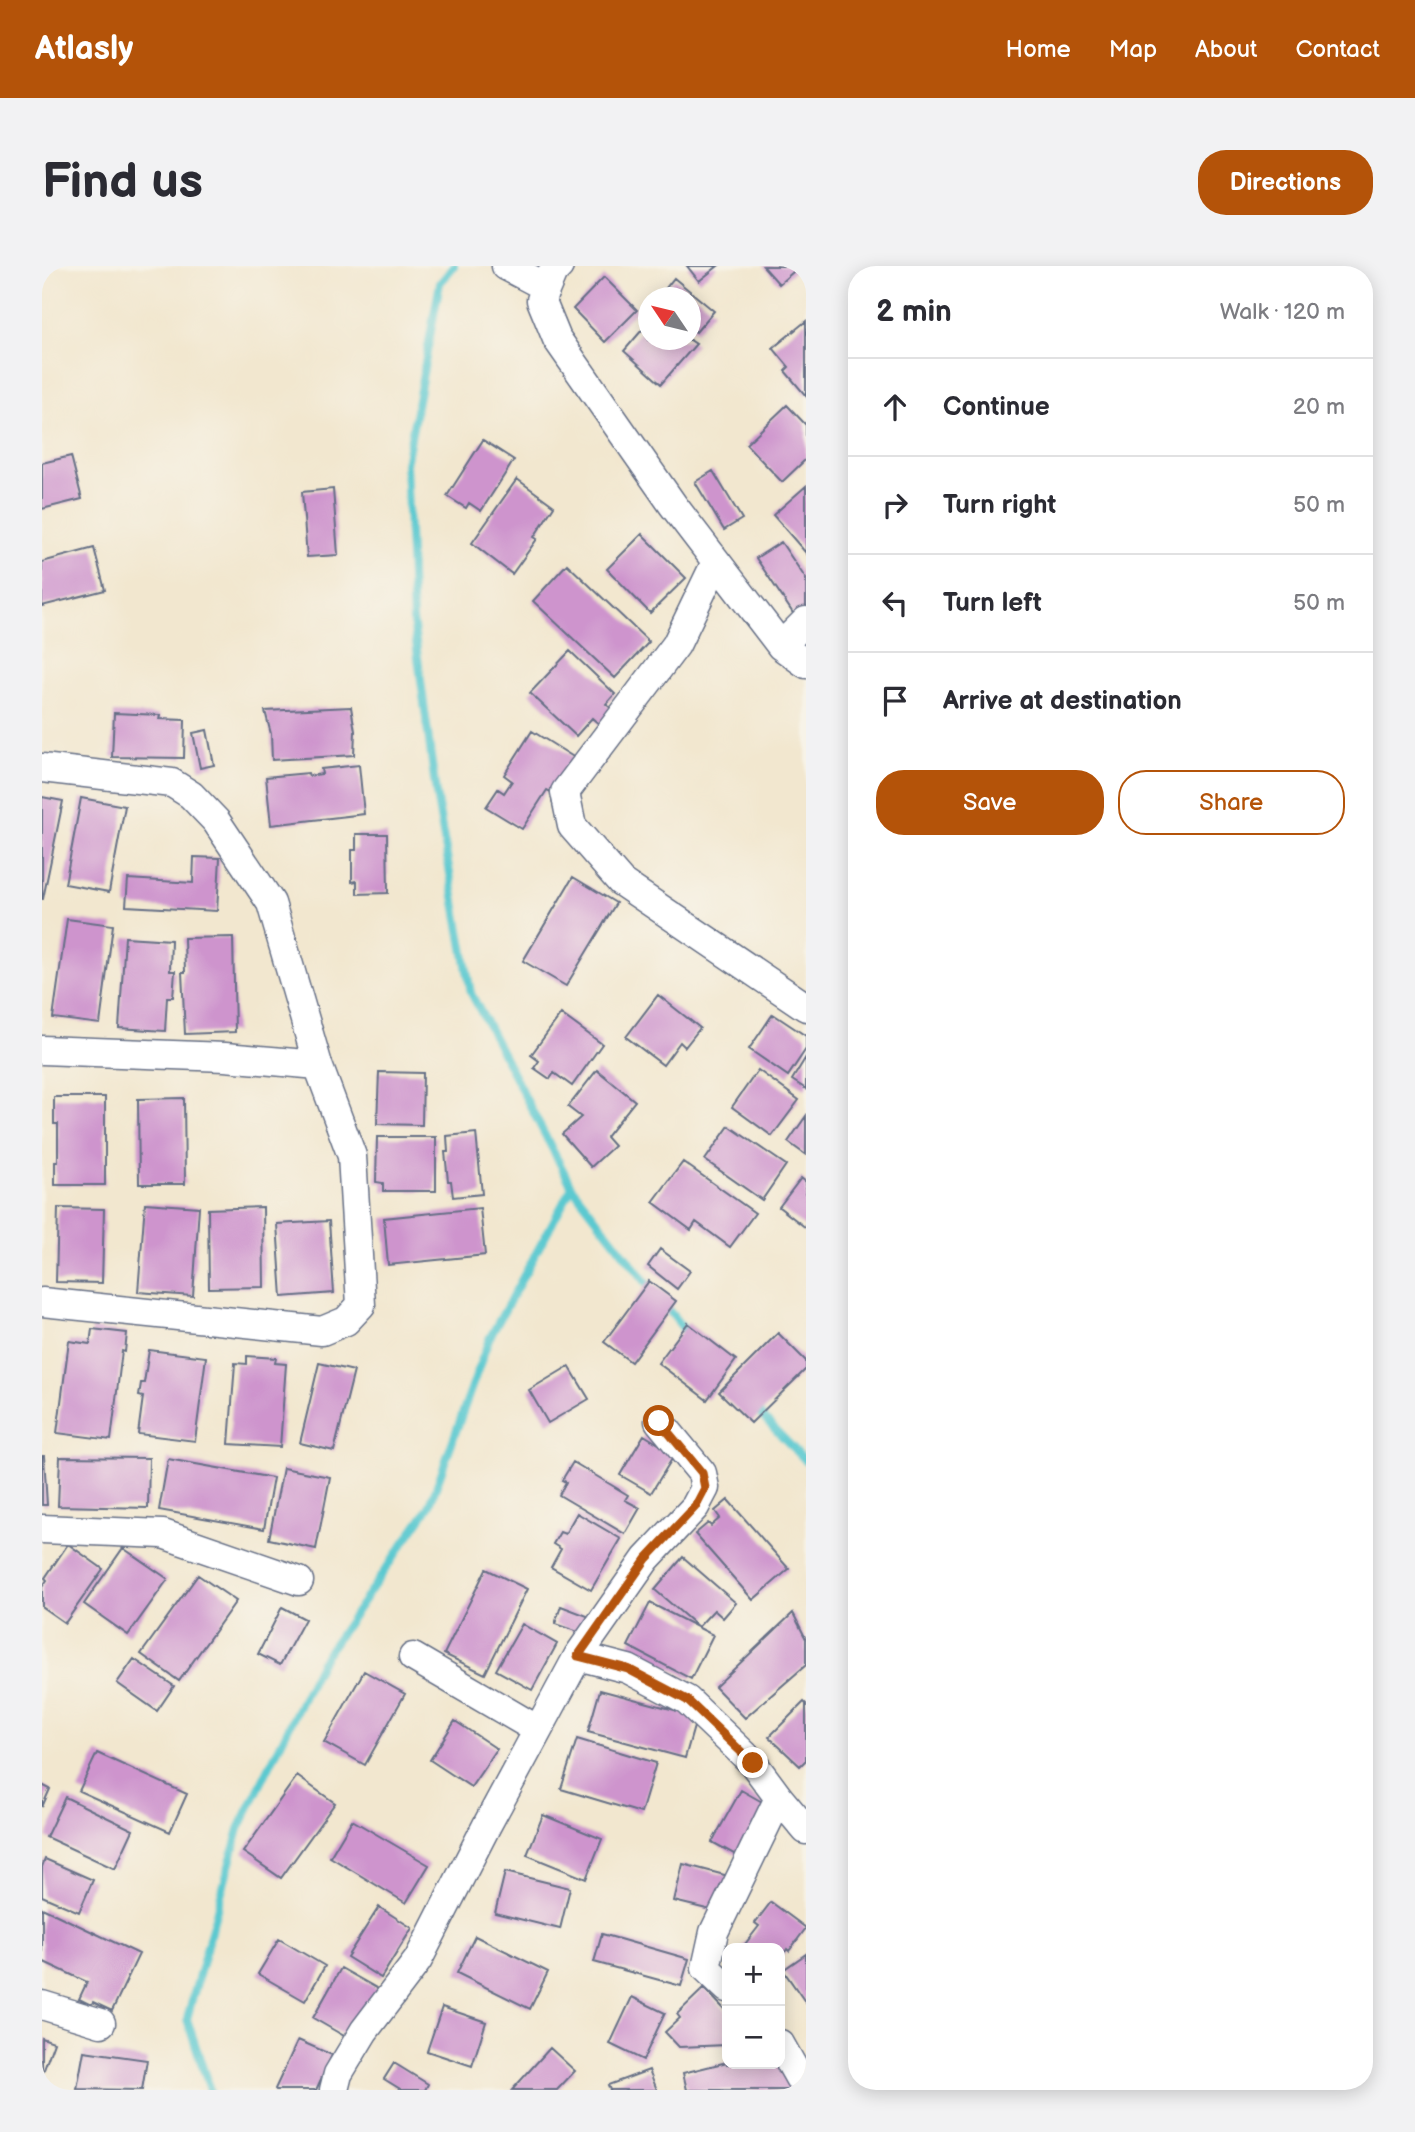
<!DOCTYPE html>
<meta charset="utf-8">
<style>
:root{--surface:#fff;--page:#f2f2f3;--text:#2b2b33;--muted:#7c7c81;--line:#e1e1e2;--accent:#b45309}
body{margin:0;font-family:"Balsamiq Sans",sans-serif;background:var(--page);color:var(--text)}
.controls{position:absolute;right:21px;bottom:21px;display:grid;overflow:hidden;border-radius:14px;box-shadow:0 4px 18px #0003}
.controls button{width:63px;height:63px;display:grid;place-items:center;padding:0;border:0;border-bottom:2px solid var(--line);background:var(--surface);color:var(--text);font:35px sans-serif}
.compass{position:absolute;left:596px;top:21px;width:63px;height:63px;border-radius:50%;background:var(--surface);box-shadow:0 4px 18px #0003;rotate:305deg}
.stop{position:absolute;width:21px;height:21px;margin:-16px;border:5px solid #b45309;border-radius:50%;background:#fff}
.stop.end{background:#b45309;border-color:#fff;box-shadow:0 2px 7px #0008}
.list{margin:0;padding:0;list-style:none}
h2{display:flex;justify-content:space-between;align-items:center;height:91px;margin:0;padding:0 28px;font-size:30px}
h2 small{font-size:23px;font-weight:400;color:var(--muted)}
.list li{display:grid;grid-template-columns:46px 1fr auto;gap:21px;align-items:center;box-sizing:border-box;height:98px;padding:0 28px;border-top:2px solid var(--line)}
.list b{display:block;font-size:26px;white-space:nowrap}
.list em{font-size:23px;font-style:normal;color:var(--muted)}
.actions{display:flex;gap:14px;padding:21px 28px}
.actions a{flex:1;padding:16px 0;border:2px solid var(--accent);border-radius:28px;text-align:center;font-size:24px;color:var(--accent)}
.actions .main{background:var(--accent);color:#fff}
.icon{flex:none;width:38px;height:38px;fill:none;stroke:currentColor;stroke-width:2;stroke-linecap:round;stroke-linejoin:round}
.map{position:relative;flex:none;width:764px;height:1824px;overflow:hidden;border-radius:28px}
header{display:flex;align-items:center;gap:42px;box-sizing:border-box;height:98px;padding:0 35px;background:var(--accent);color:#fff}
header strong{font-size:33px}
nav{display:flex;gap:38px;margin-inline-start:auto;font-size:24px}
.intro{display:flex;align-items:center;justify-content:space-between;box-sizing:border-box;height:168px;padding:0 42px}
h1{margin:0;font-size:49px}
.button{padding:18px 32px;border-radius:28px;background:var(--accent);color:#fff;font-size:24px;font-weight:700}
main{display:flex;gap:42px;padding:0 42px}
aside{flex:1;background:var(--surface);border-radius:28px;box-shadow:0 4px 18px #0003}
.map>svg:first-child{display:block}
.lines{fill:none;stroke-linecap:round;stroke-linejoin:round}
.stream{stroke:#5cc9d0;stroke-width:8}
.building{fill:#ce94cd}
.minor-casing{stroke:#666f86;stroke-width:31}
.minor{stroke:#fff;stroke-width:28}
.route{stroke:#b45309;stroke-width:9}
</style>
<header>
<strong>Atlasly</strong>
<nav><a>Home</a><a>Map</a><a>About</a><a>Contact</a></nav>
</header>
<div class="intro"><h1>Find us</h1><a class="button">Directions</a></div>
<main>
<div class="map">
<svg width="764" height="1824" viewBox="0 0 764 1824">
<rect width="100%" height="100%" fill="#f7f3e8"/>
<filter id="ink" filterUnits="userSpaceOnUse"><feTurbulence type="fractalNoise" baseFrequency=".0143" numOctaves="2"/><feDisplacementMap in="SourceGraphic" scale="14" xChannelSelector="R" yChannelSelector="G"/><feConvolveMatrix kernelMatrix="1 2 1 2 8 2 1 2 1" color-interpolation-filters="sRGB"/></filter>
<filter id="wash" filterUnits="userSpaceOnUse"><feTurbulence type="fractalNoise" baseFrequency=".00686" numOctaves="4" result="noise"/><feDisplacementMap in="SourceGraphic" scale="28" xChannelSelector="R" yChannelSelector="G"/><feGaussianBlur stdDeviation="1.57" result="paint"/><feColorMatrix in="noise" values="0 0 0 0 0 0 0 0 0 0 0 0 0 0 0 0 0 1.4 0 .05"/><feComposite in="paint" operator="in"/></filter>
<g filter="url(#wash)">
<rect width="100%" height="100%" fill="#f2e7cf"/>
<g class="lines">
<path class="stream" d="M412,0L398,17L364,198L371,354L394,528L429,727L530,921L610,1024
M621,1037L647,1070
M712,1142L764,1195
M168,1824L145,1753L197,1563L278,1397L387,1241L447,1073L530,921"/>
</g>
<g id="blocks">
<path class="building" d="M645,0H676L657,15Z
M721,0H758L737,18Z
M562,11L595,44L563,76L531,43Z
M632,12L672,45L654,66L648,61V32H616Z
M764,55V130L743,105L747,101L731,82Z
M606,57V74H648L654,78L619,118L582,85Z
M745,139L764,159V193L740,216L704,178Z
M441,174L472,194L439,245L427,237L424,242L405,230Z
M29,190L40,233L0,243V197Z
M671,205L700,253L682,264L653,216Z
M475,213L512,240L492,271L495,273L470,308L430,277Z
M764,220V287L731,249Z
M291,223L296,289L265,291L260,226Z
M600,268L644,312L608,347L565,303Z
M739,276L764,313V360L761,362L714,292Z
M52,282L63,324L0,340V296Z
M525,298L607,376L573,412L491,335Z
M528,385L573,428L564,438L572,445L559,460L550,452L534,470L488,427Z
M309,441L313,465L312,489L230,494L229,468L223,445Z
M72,447L118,449L117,453L143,454L142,492L70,491Z
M165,464L172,499L158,502L151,467Z
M490,465L533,492L511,527L505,524L480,563L444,541L456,523L462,527L470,515L462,509Z
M317,499L322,548L229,559L224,511L266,507L267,510L280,508L279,503Z
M0,531L21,535L1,633H0Z
M39,532L83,540L67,626L23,618Z
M314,568H345L346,627L315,628V615L310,616V584H314Z
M152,591L178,592L175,645L84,640L86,613L151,617Z
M531,611L574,637L524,720L481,695Z
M25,653L71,659L58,758L11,752Z
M83,671L129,674L128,705H133L131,731H125L123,765L77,762Z
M191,671L193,766L143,768L140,706H143L142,672Z
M616,729L658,762L643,781L638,776L621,799L584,771Z
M519,748L560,778L530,820L512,807L508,813L492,802L497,795L489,789Z
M731,748L764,770V783L746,810L707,783Z
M764,791V823L750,814Z
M555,804L593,835L564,871L572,880L549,901L520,868L539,851L526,841Z
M716,804L757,834L730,870L690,841Z
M337,806L381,807L380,859L335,858Z
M12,831H63V919H13V896H16V858H12Z
M142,832L143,918H97L96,833Z
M764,850V889L746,876Z
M687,860L744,899L720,934L663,894Z
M434,867L440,928L411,931L409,915H406L403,886H406L405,870Z
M335,871H394V925H341V917L334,916Z
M641,896L713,947L688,981L654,956L649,964L611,936Z
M759,912L764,916V962L737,941Z
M103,937L157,941L151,1030L96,1026Z
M221,941L222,1021L167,1022L166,943Z
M16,942L62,943L60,1017L14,1016Z
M438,942L443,989L346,999L342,952Z
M287,955L292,1027L240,1031L235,958Z
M618,983L648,1005L635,1023L606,1000Z
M607,1015L634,1035L589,1096L562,1076Z
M646,1057L694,1094L665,1134L616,1097Z
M50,1063L85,1067L83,1086L80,1085L69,1174L15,1167L27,1075L48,1078Z
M736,1067L764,1095V1103L709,1157L677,1126Z
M107,1084L164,1091L153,1175L96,1168L101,1131L97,1130L99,1117H102Z
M205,1090L234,1092L233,1097L244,1098L238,1181L187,1178L193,1097L205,1098Z
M277,1097L312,1105L292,1185L258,1177Z
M527,1100L547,1133L506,1157L487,1124Z
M602,1169L633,1188L609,1227L578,1209Z
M0,1190H2L5,1239H0Z
M18,1191L107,1192L106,1242L16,1240Z
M126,1193L231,1212L222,1263L117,1244Z
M531,1196L586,1229L583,1234L598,1242L583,1268L517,1229L524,1216L520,1214Z
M241,1202L288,1211L274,1283L227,1273Z
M686,1234L747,1303L711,1334L653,1268L666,1257L669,1260L678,1252L673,1245Z
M535,1247L579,1273L549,1324L509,1301L519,1283L511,1278L518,1266L523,1268Z
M26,1278L61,1303L23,1357L0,1341V1321L5,1314L3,1312Z
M81,1282L126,1313L86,1369L42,1338Z
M641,1291L694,1337L681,1352L672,1344L656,1361L613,1324Z
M444,1303L485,1323L443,1408L402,1388Z
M156,1309L194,1335L137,1415L99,1388Z
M608,1337L671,1369L649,1413L586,1380Z
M519,1340L548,1351L542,1368L513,1358Z
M240,1341L263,1353L238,1399L216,1388Z
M751,1347L764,1373V1399L703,1452L673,1421Z
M480,1358L515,1378L490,1424L454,1404Z
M92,1393L132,1420L115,1445L75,1417Z
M322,1405L363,1428L323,1499L282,1476Z
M558,1424L655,1450L643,1492L546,1466Z
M762,1436L764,1438V1494L758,1500L727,1471Z
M413,1455L455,1483L429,1521L388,1494Z
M535,1473L614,1497L599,1547L519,1523Z
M55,1487L145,1528L128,1566L37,1525Z
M255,1510L293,1537L239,1612L201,1586Z
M0,1519L8,1523L0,1541Z
M699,1524L729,1541L701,1593L670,1576Z
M23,1531L91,1564L73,1603L4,1571Z
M501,1549L560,1573L544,1613L485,1589Z
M310,1554L387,1599L364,1637L288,1591Z
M3,1593L51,1614L37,1646L0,1630V1601Z
M641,1598L690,1611L681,1647L632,1635Z
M463,1606L528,1622L518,1663L453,1647Z
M729,1636L764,1662L747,1685L745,1683L738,1693V1682H700L717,1660L713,1657Z
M337,1641L370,1662L339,1712L305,1691Z
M0,1642L97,1688L70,1745L51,1736L49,1739L37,1733L45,1716L0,1695Z
M560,1668L647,1693L639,1720L552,1696Z
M433,1670L506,1706L488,1743L415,1707Z
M237,1673L283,1700L263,1735L216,1708Z
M764,1688V1737L741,1704Z
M299,1702L338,1724L309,1774L271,1752Z
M662,1722L685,1746V1779L637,1781L623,1766L638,1752L635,1748Z
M590,1731L623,1747L601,1794L568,1778Z
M400,1741L444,1756L430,1800L385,1785Z
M0,1772L12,1776L0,1809Z
M256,1774L290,1789L274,1824H234L233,1823Z
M508,1782L533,1805L515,1824H470Z
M42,1785L105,1794L100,1824L35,1823Z
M685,1796V1798H738L749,1824H645L641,1807Z
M352,1797L386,1818L383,1824H360L342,1813Z
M607,1804L615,1824H568L566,1819Z"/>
</g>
</g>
<g filter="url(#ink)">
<use href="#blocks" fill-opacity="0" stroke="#666f86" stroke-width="2"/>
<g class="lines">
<defs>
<path id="minor" d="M464,0L504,21
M517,0L511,6L499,34L515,73L631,239L739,380L764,398
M674,296L634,379L523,526L530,560L579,616L764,741
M739,380L764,355
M0,502L130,517L149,529L174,555L229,637L276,799L310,890L319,1039L304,1055L280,1065L0,1036
M0,784L183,791L276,799
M0,1263L121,1268L257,1315
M536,1390L586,1403L645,1434L711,1497L737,1532L764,1564
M371,1391L496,1464
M685,1722L664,1702L672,1666L737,1532
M0,1739L59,1757
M738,1778L764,1824
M292,1824L296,1808L322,1765L376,1694L445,1559L536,1390L604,1293L653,1241L663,1222L660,1207L617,1155"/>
</defs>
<use href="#minor" class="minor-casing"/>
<use href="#minor" class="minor"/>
</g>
</g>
<g class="lines" filter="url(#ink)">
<path class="route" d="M617,1155L660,1207L663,1222L653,1241L604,1293L536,1390L586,1403L645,1434L711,1497"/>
</g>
</svg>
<div class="controls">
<button>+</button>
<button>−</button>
</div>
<svg class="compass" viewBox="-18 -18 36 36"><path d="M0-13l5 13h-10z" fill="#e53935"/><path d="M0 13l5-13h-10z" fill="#7c7c81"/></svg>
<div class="stop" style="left:617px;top:1155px"></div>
<div class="stop end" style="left:711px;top:1497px"></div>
</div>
<aside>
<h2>2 min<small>Walk · 120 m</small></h2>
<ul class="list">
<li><svg class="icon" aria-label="ahead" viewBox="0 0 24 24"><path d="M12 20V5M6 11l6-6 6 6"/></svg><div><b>Continue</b></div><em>20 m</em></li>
<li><svg class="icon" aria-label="right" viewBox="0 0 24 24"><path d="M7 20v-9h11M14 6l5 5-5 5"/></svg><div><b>Turn right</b></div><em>50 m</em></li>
<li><svg class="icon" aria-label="left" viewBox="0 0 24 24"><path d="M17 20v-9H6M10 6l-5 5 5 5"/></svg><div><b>Turn left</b></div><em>50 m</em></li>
<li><svg class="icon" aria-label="arrive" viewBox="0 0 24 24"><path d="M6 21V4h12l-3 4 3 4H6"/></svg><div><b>Arrive at destination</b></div></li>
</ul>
<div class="actions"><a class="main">Save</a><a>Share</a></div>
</aside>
</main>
